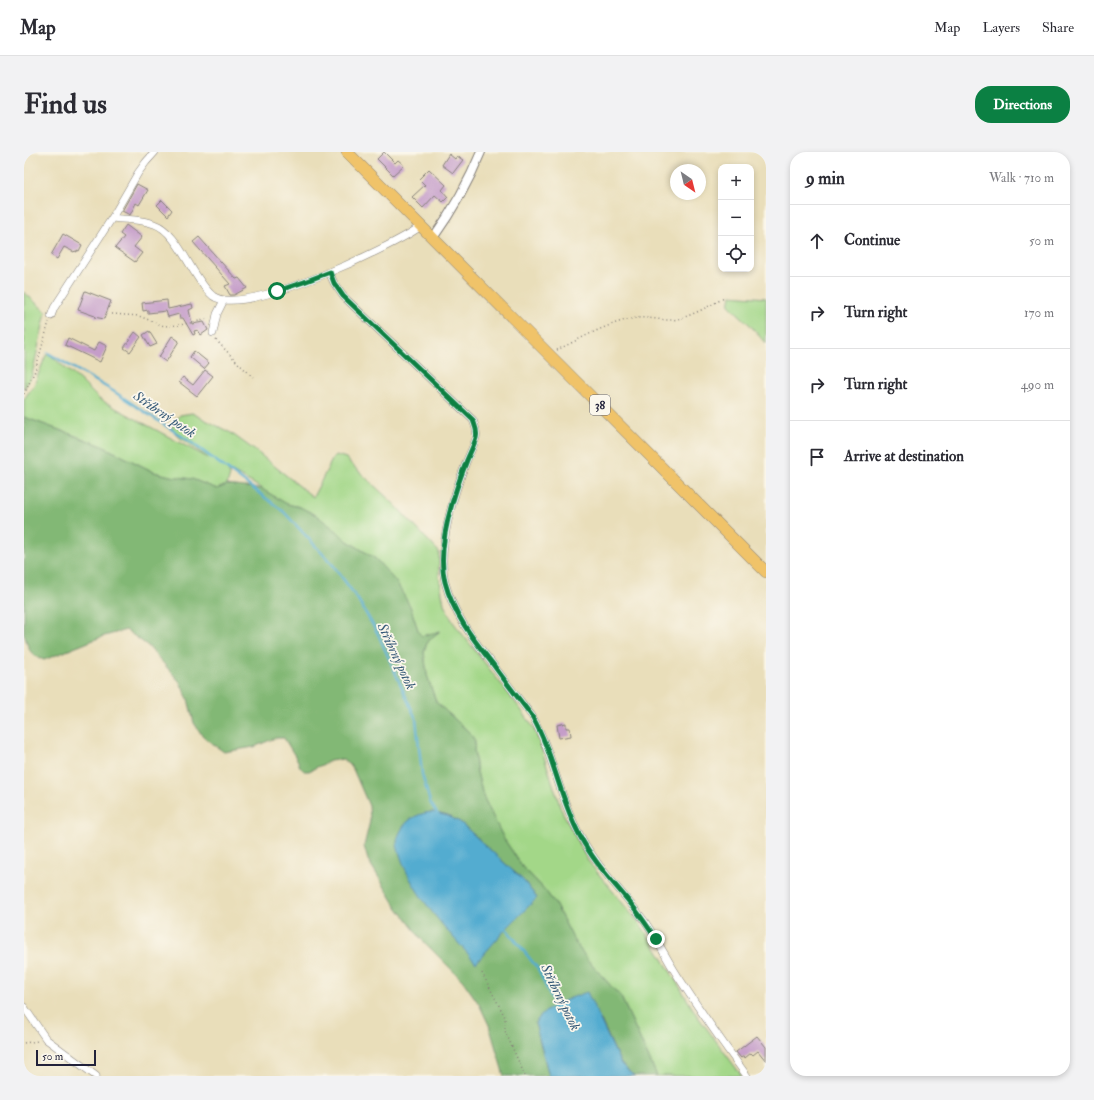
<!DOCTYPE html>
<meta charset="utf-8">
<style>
:root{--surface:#fff;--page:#f2f2f3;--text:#2b2b33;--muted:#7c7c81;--line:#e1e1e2;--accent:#0b8043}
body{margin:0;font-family:"IM FELL Double Pica",serif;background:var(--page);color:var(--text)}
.controls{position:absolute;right:12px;top:12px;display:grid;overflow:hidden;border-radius:8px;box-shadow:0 2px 6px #0003}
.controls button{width:36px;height:36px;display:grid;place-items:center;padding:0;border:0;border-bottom:1px solid var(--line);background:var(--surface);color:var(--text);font:20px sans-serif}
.compass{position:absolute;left:646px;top:12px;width:36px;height:36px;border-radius:50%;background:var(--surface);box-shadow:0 2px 6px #0003;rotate:145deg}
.scale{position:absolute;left:12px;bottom:10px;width:60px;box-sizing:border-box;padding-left:4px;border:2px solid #22223b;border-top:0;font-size:11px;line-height:14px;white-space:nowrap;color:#22223b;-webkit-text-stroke:3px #fbf7ec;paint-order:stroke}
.stop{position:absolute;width:12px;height:12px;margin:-9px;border:3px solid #0b8043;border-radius:50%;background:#fff}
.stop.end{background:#0b8043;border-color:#fff;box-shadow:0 1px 4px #0008}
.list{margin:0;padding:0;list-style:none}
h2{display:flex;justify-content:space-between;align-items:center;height:52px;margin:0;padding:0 16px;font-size:17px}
h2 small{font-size:13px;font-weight:400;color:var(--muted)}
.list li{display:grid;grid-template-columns:26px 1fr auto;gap:12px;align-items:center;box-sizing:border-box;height:72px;padding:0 16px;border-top:1px solid var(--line)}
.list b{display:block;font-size:15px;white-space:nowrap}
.list em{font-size:13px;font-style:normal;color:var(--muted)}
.icon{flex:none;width:22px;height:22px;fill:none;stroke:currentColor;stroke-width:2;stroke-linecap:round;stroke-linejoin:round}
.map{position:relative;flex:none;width:742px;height:924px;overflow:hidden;border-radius:16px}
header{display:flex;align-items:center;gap:24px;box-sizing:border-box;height:56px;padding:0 20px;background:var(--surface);border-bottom:1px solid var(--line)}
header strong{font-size:19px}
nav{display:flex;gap:22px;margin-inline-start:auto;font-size:14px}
.intro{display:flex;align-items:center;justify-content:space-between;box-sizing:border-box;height:96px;padding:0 24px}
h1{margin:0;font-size:28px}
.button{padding:10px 18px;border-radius:16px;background:var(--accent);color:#fff;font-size:14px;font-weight:700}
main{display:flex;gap:24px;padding:0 24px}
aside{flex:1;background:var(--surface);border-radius:16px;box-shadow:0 2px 6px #0003}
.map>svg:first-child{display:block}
.green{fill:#a3d788;stroke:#627c62}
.forest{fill:#82b874;stroke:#526d58;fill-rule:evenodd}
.water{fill:#52acd0;stroke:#3a6786}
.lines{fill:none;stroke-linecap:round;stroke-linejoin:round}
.stream{stroke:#52acd0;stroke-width:2.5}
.building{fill:#c59dc9}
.minor-casing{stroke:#86807a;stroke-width:8}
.tertiary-casing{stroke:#86807a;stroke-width:10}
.primary-casing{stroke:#86807a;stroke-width:12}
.path{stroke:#86807a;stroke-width:1.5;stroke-dasharray:1 3;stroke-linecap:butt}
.minor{stroke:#fff;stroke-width:7}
.tertiary{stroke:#fff;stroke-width:8}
.primary{stroke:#f0c369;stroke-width:11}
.route{stroke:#0b8043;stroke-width:5}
.labels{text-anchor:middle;stroke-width:3.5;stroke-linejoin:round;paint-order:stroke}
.shield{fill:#fbf7ec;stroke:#636270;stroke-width:1}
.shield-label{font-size:12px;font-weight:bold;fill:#22223b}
.water-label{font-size:14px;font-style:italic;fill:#355977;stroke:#fbf7ec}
</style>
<header>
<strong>Map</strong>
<nav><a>Map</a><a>Layers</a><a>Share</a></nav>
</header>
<div class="intro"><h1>Find us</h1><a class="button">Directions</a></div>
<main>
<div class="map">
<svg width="742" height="924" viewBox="0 0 742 924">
<rect width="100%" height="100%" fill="#fbf7ec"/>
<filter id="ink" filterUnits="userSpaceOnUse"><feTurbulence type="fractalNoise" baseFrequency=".025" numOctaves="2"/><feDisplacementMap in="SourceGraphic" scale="8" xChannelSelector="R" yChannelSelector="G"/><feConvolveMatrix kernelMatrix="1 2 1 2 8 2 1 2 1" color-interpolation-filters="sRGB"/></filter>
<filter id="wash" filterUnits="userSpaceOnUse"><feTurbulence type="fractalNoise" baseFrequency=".012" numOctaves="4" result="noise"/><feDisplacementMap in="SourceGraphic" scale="16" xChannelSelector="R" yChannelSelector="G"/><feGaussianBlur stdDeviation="0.9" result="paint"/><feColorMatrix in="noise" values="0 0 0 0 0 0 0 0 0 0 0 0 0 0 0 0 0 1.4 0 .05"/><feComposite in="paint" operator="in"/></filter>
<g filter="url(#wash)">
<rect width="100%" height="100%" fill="#e9deba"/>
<path class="green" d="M0,140L22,160L8,223L0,237Z
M707,143L742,146V192L726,173L705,153Z
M22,203H26L57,229L75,247L184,306L156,286L148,278L149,270L156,263L168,261L207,281L233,300L289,345L309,306L312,303L322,306L327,312L369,351L415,400V424L420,452L429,470L498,559L509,575L515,589L537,657L564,709L619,776L637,804L672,862L718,924H633L597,845L566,811L552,792L531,752L521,738L498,714L480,687L468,665L459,644L453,620L450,598L451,589L446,581L412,550L403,523L400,500L402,493L407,486L415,480L398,484L395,481L386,454L352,407L322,388L314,380L276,355L263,352L254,347L230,332L203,317L206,323L203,333L193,337L168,327L146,324L130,320L76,293L0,265V247L10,233Z"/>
<path class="forest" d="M0,265L76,293L130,320L146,324L168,327L193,337L203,333L238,337L263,352L276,355L292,363L314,380L322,388L352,407L372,430L386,454L395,481L398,484L416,479L407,486L402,493L400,500L403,523L412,550L446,581L451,589L450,598L453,620L459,644L480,687L498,714L521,738L531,752L552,792L566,811L597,845L633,924H610L597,912L577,868L546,846L511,871L525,924H480L465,873L455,852L439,829L398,788L373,755L344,708L340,694L346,669L345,654L329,617L325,612L319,607L306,609L285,619H280L276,615L274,609L260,586H251L230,595L200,600L186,590L178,583L170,571L164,547L156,530L123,493L102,478L77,485L20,508C3,501 6,498 0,482ZM408,660L424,664L436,670L500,729L513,746L482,777L401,661Z"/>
<path class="water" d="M408,660L424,664L436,670L500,729L513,746L482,777L452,811C425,780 391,746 377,706C376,702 373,696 373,692C373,685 376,680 379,675C386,665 397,661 408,660Z
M563,840L597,912L610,924H525L511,871C522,854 544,847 563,840Z"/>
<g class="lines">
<path class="stream" d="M24,201L89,239L168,291L259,359L309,413L333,446L354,482L392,567L398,622L406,650L414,663
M481,775L514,817L531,855"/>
</g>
<g id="blocks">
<path class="building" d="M360,0L371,11L374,8L380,13L369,23L353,7Z
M425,2L431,7L433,4L439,8L429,21L418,13Z
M405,17L422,33L418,38L424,45L419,50L411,43L399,56L388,45L401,33L395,27Z
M113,32L124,38L115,53L112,51L106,63L98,59Z
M138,48L148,58L144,64L133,53Z
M102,73L118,85L110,95L118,101L111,110L91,96L100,85L96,82Z
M39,82L58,93L55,99L53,98V100L51,99L50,100L40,95L33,107L27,103Z
M175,85L212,127L215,126L223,136L210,143H206L201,134L206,132L169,90Z
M61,139L87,149L80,167L70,165L71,164L54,158Z
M143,148L144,157L168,152L169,156L165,158L168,172L180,170L184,178L177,183L174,178L170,179L171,182L169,183L159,166H156L155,162L144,165L142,159L124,161V158L119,159L118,151Z
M125,179L133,192L126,195L119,183Z
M111,180L117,185L106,200L100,196Z
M148,184L155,189L142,210L135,205Z
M44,186L70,199L75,190L83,194L76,210L41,193Z
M170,199L185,211L180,217L166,205Z
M181,218L189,224L173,244L155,230L159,225L169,233Z
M542,571V576H546L547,584L535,586L533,573Z
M733,884L742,895V909L734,899L729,903L727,901L721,906L720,904L717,906L712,900Z"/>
</g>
</g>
<g filter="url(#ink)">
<use href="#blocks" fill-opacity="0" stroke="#86807a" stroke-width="1"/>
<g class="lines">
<defs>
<path id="minor" d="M88,66C102,68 117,67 130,72C155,80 168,127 189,144C218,166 369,95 397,74
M305,120L310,131L319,144L449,268C451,274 454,279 452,286C450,293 446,301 443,308C430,341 413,395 421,430C429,461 448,486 468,511C481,529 495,547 508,564C530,603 535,647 557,685C574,717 600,741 621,770C635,790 645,812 659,832C679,863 701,894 723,924
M27,164L30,156L88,66L114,21L122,10L131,0
M189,181L193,162L200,148
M0,855L22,887L72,924"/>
<path id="tertiary" d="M409,86C429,58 444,32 457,0"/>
<path id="primary" d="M323,0L742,420"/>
</defs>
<use href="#minor" class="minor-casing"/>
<use href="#tertiary" class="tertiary-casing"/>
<use href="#primary" class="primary-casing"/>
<path class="path" d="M88,162L115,164L140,174L156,173L184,167
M192,188L215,212L229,225
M533,198C556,187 587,169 613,166C624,165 635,168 646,168C661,168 687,153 700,146
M0,242L11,219L25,170
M458,821L481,865V879L501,924
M0,891L14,889"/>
<use href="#minor" class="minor"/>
<use href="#tertiary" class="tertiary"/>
<use href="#primary" class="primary"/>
</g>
</g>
<g class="lines" filter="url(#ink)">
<path class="route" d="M253,139L280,130L306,120L310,131L319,144L449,268C451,274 454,279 452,286C450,293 446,301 443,308C430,341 412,395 421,430C429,461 448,486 468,511C481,529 495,547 508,564C530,602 535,645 556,684C569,709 589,730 607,752C616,763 624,775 632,787"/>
</g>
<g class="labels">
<rect class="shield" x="566" y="243" width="20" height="20" rx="3"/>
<g class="shield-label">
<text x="576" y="257">38</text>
</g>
<g class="water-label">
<text transform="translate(141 262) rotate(34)" y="5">Stříbrný potok</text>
<text transform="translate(373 504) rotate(65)" y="5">Stříbrný potok</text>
<text transform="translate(537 845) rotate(64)" y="5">Stříbrný potok</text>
</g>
</g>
</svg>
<div class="controls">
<button>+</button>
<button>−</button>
<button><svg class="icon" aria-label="locate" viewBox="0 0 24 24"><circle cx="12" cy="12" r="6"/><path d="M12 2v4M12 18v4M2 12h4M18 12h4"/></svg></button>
</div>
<svg class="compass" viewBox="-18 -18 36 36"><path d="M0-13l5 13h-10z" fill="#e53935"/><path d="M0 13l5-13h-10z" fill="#7c7c81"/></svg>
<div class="scale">50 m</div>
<div class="stop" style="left:253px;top:139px"></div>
<div class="stop end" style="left:632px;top:787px"></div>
</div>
<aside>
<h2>9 min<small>Walk · 710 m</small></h2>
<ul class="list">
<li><svg class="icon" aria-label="ahead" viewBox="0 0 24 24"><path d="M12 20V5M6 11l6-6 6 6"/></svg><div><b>Continue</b></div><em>50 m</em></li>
<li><svg class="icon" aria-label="right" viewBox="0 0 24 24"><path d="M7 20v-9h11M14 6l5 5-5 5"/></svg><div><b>Turn right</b></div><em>170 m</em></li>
<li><svg class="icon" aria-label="right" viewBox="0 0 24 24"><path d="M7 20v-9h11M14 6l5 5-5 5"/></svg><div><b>Turn right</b></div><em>490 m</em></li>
<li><svg class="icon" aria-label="arrive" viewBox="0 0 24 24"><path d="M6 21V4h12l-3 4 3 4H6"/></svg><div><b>Arrive at destination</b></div></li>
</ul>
</aside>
</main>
